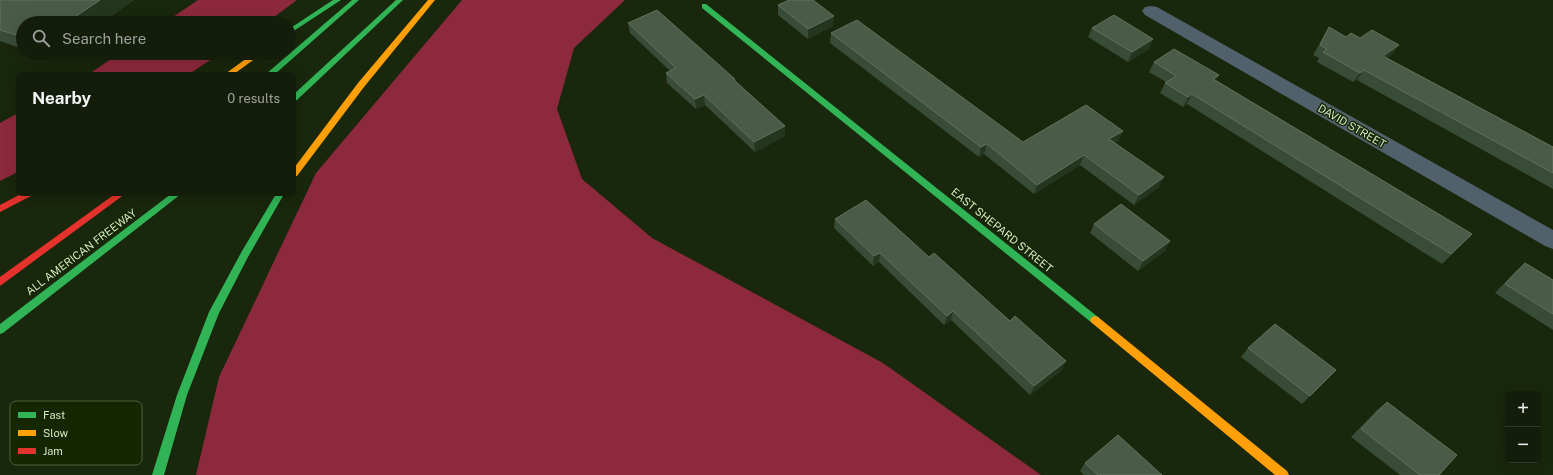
<!DOCTYPE html>
<meta charset="utf-8">
<style>
:root{--surface:#131d09;--page:#1c2612;--text:#f1f3f6;--muted:#9da29c;--line:#323b2a}
body{margin:0;font-family:"Public Sans",sans-serif;background:var(--page);color:var(--text)}
.controls{position:absolute;right:12px;bottom:12px;display:grid;overflow:hidden;border-radius:6px;box-shadow:0 4px 16px #0002}
.controls button{width:36px;height:36px;display:grid;place-items:center;padding:0;border:0;border-bottom:1px solid var(--line);background:var(--surface);color:var(--text);font:20px sans-serif}
.list{margin:0;padding:0;list-style:none}
h2{display:flex;justify-content:space-between;align-items:center;height:52px;margin:0;padding:0 16px;font-size:17px}
h2 small{font-size:13px;font-weight:400;color:var(--muted)}
.icon{flex:none;width:22px;height:22px;fill:none;stroke:currentColor;stroke-width:2;stroke-linecap:round;stroke-linejoin:round}
.map{position:relative;flex:none;width:1553px;height:475px;overflow:hidden}
.search{position:absolute;background:var(--surface);box-shadow:0 4px 16px #0002;left:16px;top:16px;width:280px;height:44px;display:flex;align-items:center;gap:10px;box-sizing:border-box;padding:0 14px;border-radius:22px;color:var(--muted);font-size:15px}
.panel{position:absolute;background:var(--surface);box-shadow:0 4px 16px #0002;left:16px;top:72px;width:280px;height:124px;border-radius:6px}
.map>svg:first-child{display:block}
.forest{fill:#8c293c}
.lines{fill:none;stroke-linecap:round;stroke-linejoin:round}
.street{fill:#51616c;fill-rule:evenodd}
.fast{fill:#30b455;fill-rule:evenodd}
.slow{fill:#ff9f0a;fill-rule:evenodd}
.jam{fill:#e5322d;fill-rule:evenodd}
.wall{fill:#394c37}
.shaded-wall{fill:#25361f}
.building{fill:#4a5c47;stroke:#60725b}
.labels{text-anchor:middle;stroke-width:3;stroke-linejoin:round;paint-order:stroke}
.street-label{font-size:11px;fill:#d6e7ca;stroke:#142701}
.key{fill:#142701;stroke:#4e613d;stroke-width:1}
.key-label{font-size:11px;fill:#d6e7ca}
</style>
<div class="map">
<svg width="1553" height="475" viewBox="0 0 1553 475">
<rect width="100%" height="100%" fill="#19270c"/>
<path class="forest" d="M198,0H297L266,23H164Z
M462,0H625L574,48L557,109L582,179L652,238L883,363L1041,475H196L219,377L316,173Z
M120,53H221L189,74H89Z
M18,113V172L0,181V123Z"/>
<g class="lines">
<path class="street" d="M1151,6L1157,7L1553,230V249L1545,246L1145,15L1142,11L1145,7Z"/>
<path class="fast" d="M333,0H341L289,34V29Z
M352,0H359L275,74H266Z
M396,0H403L297,100L294,101V94Z
M702,4H706L1098,317L1100,320L1098,323L1095,324L1092,323L702,8Z
M171,194H181L3,333L0,334V324Z
M276,194H284L248,257L219,313L187,395L164,475H152L177,395L209,312L242,251Z"/>
<path class="slow" d="M428,0H435L364,87L297,176L294,177V168L358,83Z
M254,53H263L234,74H225Z
M1095,316L1098,317L1287,471L1289,475H1275L1092,323L1090,320L1092,317Z"/>
<path class="jam" d="M21,194H32L31,196L0,212V205Z
M115,194H125L0,286V277Z"/>
</g>
<path class="wall" d="M0,0H134L101,23H23V49L0,41Z
M778,5L833,26L808,39L778,15Z
M628,23L735,81L785,126V136L755,152L705,105L696,109L667,83L666,73L670,71L630,33Z
M1329,27L1346,37L1392,55L1387,58L1553,147V189L1357,80L1353,82L1317,62L1319,58L1313,55Z
M1092,28L1153,39L1149,49L1128,62L1088,37Z
M831,33L1023,142L1123,131L1118,141L1115,143L1159,187L1134,205L1080,165L1034,194L984,154L979,157L830,43Z
M36,53H58L51,58Z
M1154,62L1219,75L1216,80L1472,234L1442,264L1187,104L1183,107L1160,93L1165,83L1166,82L1149,72Z
M835,219L929,257L1062,370L1030,395L951,320L944,325L879,262L873,266L834,228Z
M1094,224L1165,251L1138,271L1090,233Z
M1525,263L1553,280V330L1495,293L1515,272Z
M1248,348L1336,370L1302,404L1241,357Z
M1387,402L1439,475H1400L1351,437L1377,410Z
M1085,463L1162,475H1084L1080,471Z"/>
<path class="shaded-wall" d="M100,0H134L101,23H66Z
M834,16L833,26L808,39V29Z
M1153,39L1149,49L1128,62L1132,52Z
M1399,45L1392,55L1376,66L1383,56Z
M47,53H58L51,58Z
M1364,70L1357,80L1353,82L1360,73Z
M1219,75L1213,85V79Z
M1192,94L1187,104L1183,107L1188,97Z
M704,95L705,105L696,109L695,99Z
M785,126V136L755,152L754,142Z
M1123,131L1118,141L1105,149L1109,139Z
M987,144L984,154L979,157L981,147Z
M1084,155L1080,165L1034,194L1037,185Z
M1164,177L1159,187L1134,205L1139,195Z
M1170,241L1165,251L1138,271L1143,261Z
M880,253L879,262L873,266L874,256Z
M953,311L951,320L944,325L947,316Z
M1066,361L1062,370L1030,395L1034,386Z"/>
<path class="building" d="M0,0H100L66,23H23V37L0,30Z
M789,0H813L834,16L808,29L778,5Z
M657,10L735,79L734,80L785,126L754,142L704,95L695,99L666,73L676,68L628,23Z
M1114,15L1153,39L1132,52L1092,28Z
M857,20L1023,142L1086,105L1123,131L1109,139L1164,177L1139,195L1084,155L1037,185L987,144L981,147L831,33Z
M1329,27L1346,37L1351,33L1360,38L1372,30L1399,45L1383,56L1553,147V173L1364,70L1360,73L1323,52L1327,49L1320,45Z
M1174,49L1219,75L1213,79L1472,234L1451,254L1192,94L1188,97L1165,83L1176,76L1154,62Z
M866,200L929,257L934,253L1010,321L1015,316L1066,361L1034,386L953,311L947,316L880,253L874,256L835,219Z
M1121,204L1170,241L1143,261L1094,224Z
M1525,263L1553,280V314L1505,284Z
M1275,324L1336,370L1310,396L1248,348Z
M1387,402L1457,455L1439,475H1420L1361,429Z
M1118,435L1162,475H1098L1085,463Z"/>
<g class="labels">
<g class="street-label">
<text transform="translate(1352 126) rotate(30)" y="4">DAVID STREET</text>
<text transform="translate(1002 230) rotate(39)" y="4">EAST SHEPARD STREET</text>
<text transform="translate(81 252) rotate(-37)" y="4">ALL AMERICAN FREEWAY</text>
</g>
</g>
<rect x="10" y="401" width="132" height="64" rx="6" class="key"/>
<rect x="18" y="412" width="18" height="6" fill="#30b455"/>
<rect x="18" y="430" width="18" height="6" fill="#ff9f0a"/>
<rect x="18" y="448" width="18" height="6" fill="#e5322d"/>
<g class="key-label">
<text x="43" y="419">Fast</text>
<text x="43" y="437">Slow</text>
<text x="43" y="455">Jam</text>
</g>
</svg>
<div class="controls">
<button>+</button>
<button>−</button>
</div>
<div class="search"><svg class="icon" aria-label="search" viewBox="0 0 24 24"><circle cx="10" cy="10" r="6"/><path d="M15 15l6 6"/></svg>Search here</div>
<section class="panel">
<h2>Nearby<small>0 results</small></h2>
<ul class="list">
</ul>
</section>
</div>
